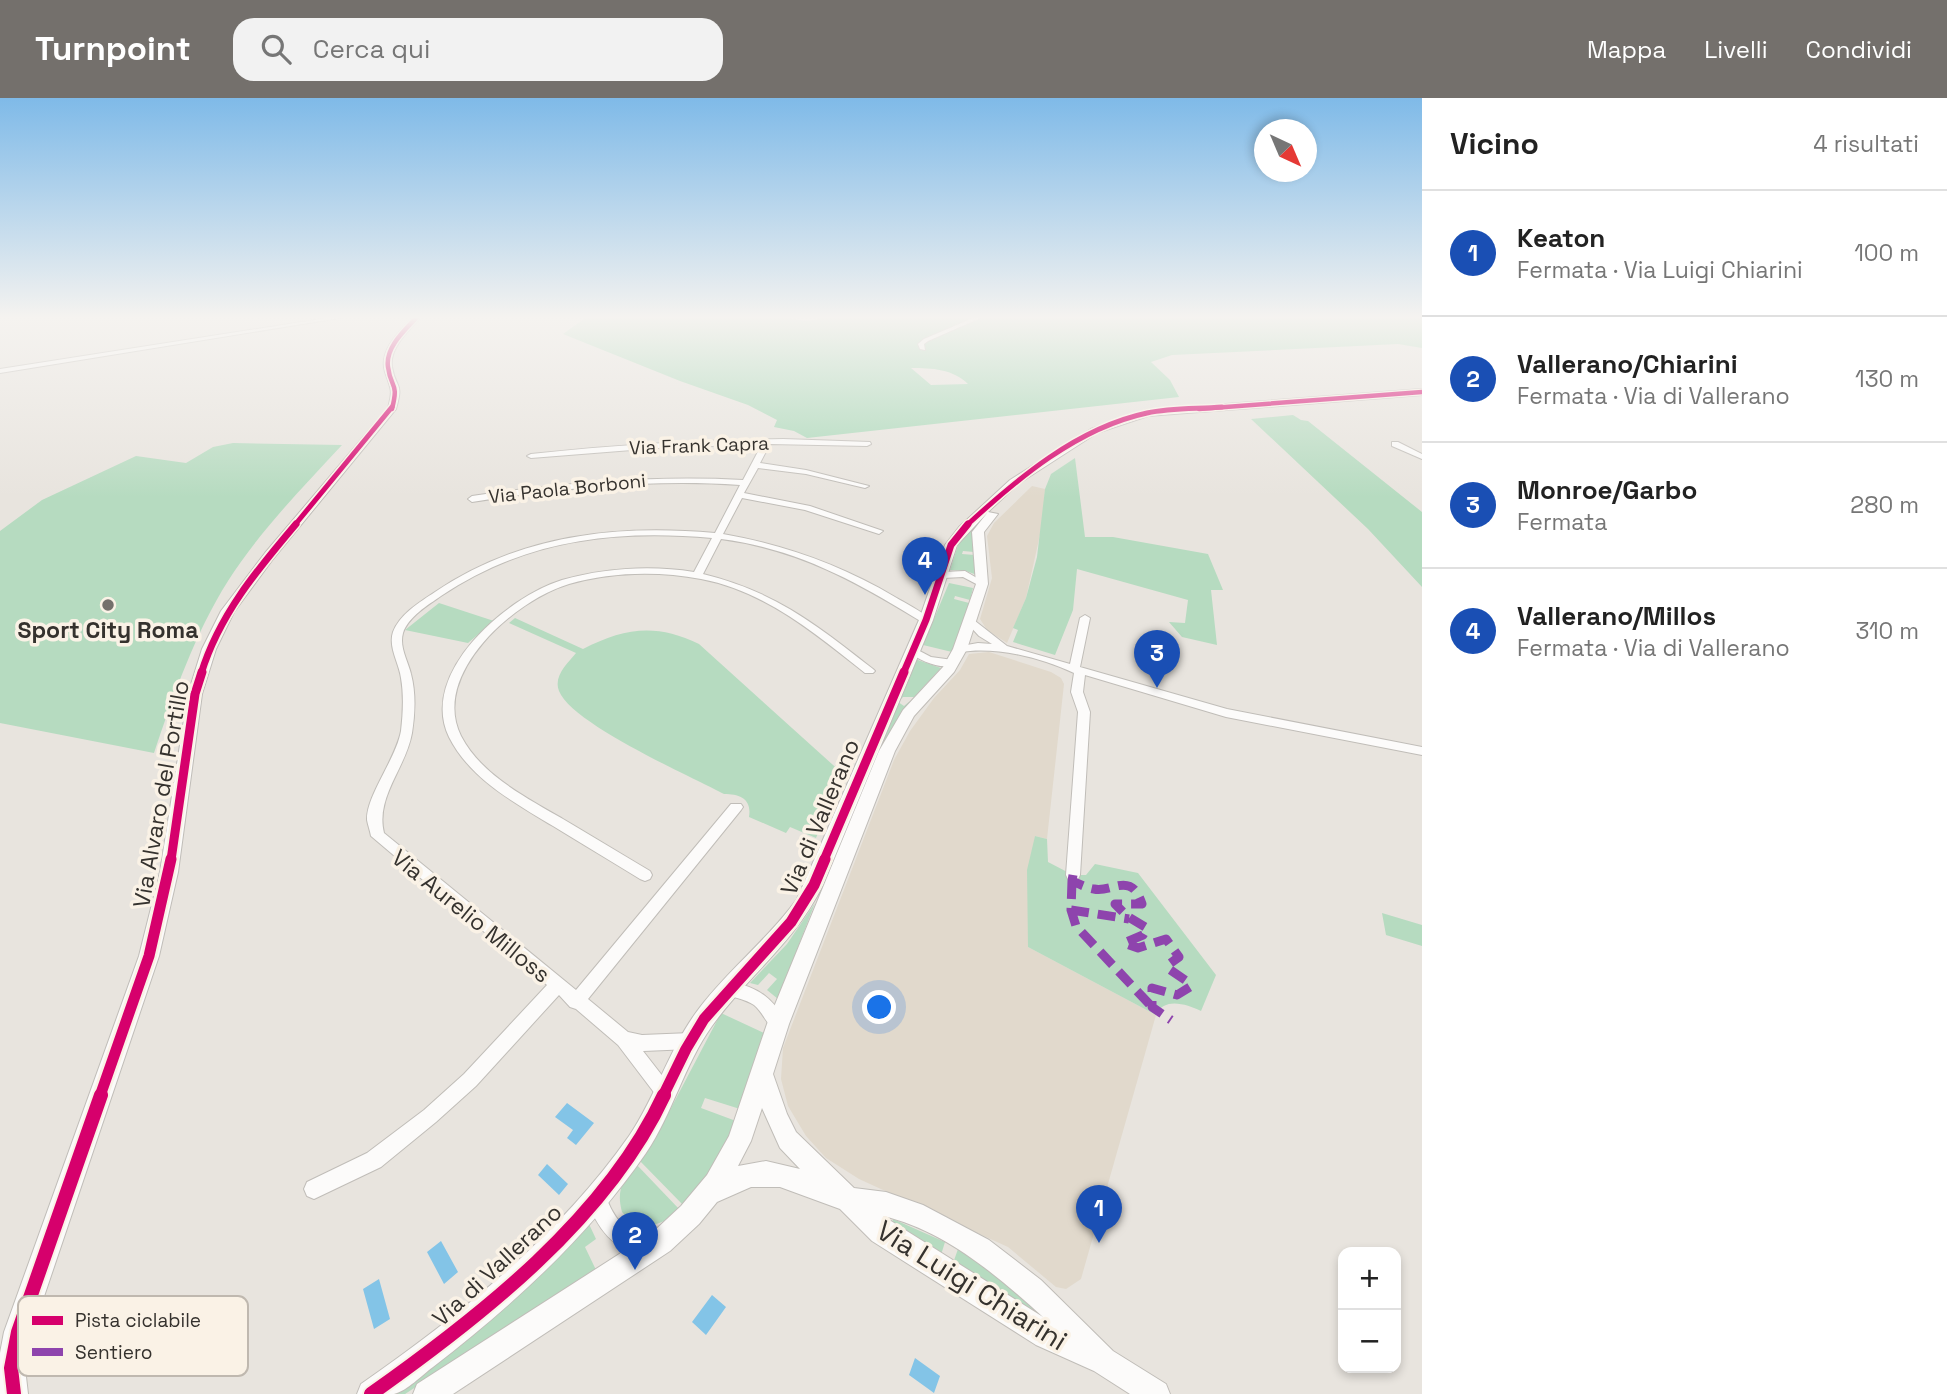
<!DOCTYPE html>
<html lang="it">
<meta charset="utf-8">
<style>
:root{--surface:#fff;--page:#f2f2f2;--text:#222;--muted:#767676;--line:#e0e0e0;--accent:#74706c}
body{margin:0;font-family:"Space Grotesk",sans-serif;background:var(--page);color:var(--text)}
.controls{position:absolute;right:21px;bottom:21px;display:grid;overflow:hidden;border-radius:14px;box-shadow:0 4px 10px #0003}
.controls button{width:63px;height:63px;display:grid;place-items:center;padding:0;border:0;border-bottom:2px solid var(--line);background:var(--surface);color:var(--text);font:35px sans-serif}
.compass{position:absolute;left:1254px;top:21px;width:63px;height:63px;border-radius:50%;background:var(--surface);box-shadow:0 4px 10px #0003;rotate:136deg}
.you{position:absolute;left:880px;top:910px;width:24px;height:24px;margin:-18px;border:5px solid #fff;border-radius:50%;background:#1a73e8;box-shadow:0 0 0 10px #1a73e833}
.badge{display:grid;place-items:center;width:46px;height:46px;border-radius:50%;background:var(--accent);color:#fff;font-size:23px;font-weight:700}
.pin{position:absolute;translate:-50% -58px;filter:drop-shadow(0 2px 4px #0008)}
.pin::after{content:'';position:absolute;top:37px;width:24px;height:21px;background:inherit;clip-path:polygon(0 0,100% 0,50% 100%)}
.list{margin:0;padding:0;list-style:none}
h2{display:flex;justify-content:space-between;align-items:center;height:91px;margin:0;padding:0 28px;font-size:30px}
h2 small{font-size:23px;font-weight:400;color:var(--muted)}
.list li{display:grid;grid-template-columns:46px 1fr auto;gap:21px;align-items:center;box-sizing:border-box;height:126px;padding:0 28px;border-top:2px solid var(--line)}
.list b{display:block;font-size:26px;white-space:nowrap}
.list p{margin:0;font-size:23px;white-space:nowrap;color:var(--muted)}
.list em{font-size:23px;font-style:normal;color:var(--muted)}
.icon{flex:none;width:38px;height:38px;fill:none;stroke:currentColor;stroke-width:2;stroke-linecap:round;stroke-linejoin:round}
.map{position:relative;flex:none;width:1422px;height:1296px;overflow:hidden}
header{display:flex;align-items:center;gap:42px;box-sizing:border-box;height:98px;padding:0 35px;background:var(--accent);color:#fff}
header strong{font-size:33px}
nav{display:flex;gap:38px;margin-inline-start:auto;font-size:24px}
.search{width:490px;height:63px;background:var(--page);display:flex;align-items:center;gap:18px;box-sizing:border-box;padding:0 24px;border-radius:21px;color:var(--muted);font-size:26px}
main{display:flex}
aside{flex:1;background:var(--surface)}
.map>svg:first-child{display:block}
.built{fill:#e1d9cc}
.green{fill:#b6dbc0}
.forest{fill:#a9d8b8;fill-rule:evenodd}
.water{fill:#83c4e7}
.lines{fill:none;stroke-linecap:round;stroke-linejoin:round}
.minor-casing{stroke:#c0bdb8;stroke-width:2}
.tertiary-casing{stroke:#c0bdb8;stroke-width:2}
.minor{fill:#fcfbfa;fill-rule:evenodd}
.tertiary{fill:#fcfbfa;fill-rule:evenodd}
.quiet{stroke:#8e44ad;stroke-width:9;stroke-dasharray:18 9;stroke-linecap:butt}
.cycleway-far5-casing{stroke:#faf2e6;stroke-width:7}
.cycleway-far4-casing{stroke:#faf2e6;stroke-width:8}
.cycleway-far3-casing{stroke:#faf2e6;stroke-width:10}
.cycleway-far2-casing{stroke:#faf2e6;stroke-width:13}
.cycleway-far1-casing{stroke:#faf2e6;stroke-width:16}
.cycleway-casing{stroke:#faf2e6;stroke-width:18}
.cycleway-far5{stroke:#d6006c;stroke-width:4.5}
.cycleway-far4{stroke:#d6006c;stroke-width:5}
.cycleway-far3{stroke:#d6006c;stroke-width:7}
.cycleway-far2{stroke:#d6006c;stroke-width:9}
.cycleway-far1{stroke:#d6006c;stroke-width:11}
.cycleway{stroke:#d6006c;stroke-width:14}
.poi-dot{fill:#74706c;stroke:#faf2e6;stroke-width:2.5}
.labels{text-anchor:middle;stroke-width:7;stroke-linejoin:round;paint-order:stroke}
.far-street-label{font-size:19px;fill:#35322e;stroke:#faf2e6}
.poi-label{font-size:23px;font-weight:bold;fill:#35322e;stroke:#faf2e6}
.street-label{font-size:23px;fill:#35322e;stroke:#faf2e6}
.near-street-label{font-size:28px;fill:#35322e;stroke:#faf2e6}
.key{fill:#faf2e6;stroke:#bfb8af;stroke-width:2}
.key-label{font-size:19px;fill:#35322e}
</style>
<header>
<strong>Turnpoint</strong>
<div class="search"><svg class="icon" aria-label="search" viewBox="0 0 24 24"><circle cx="10" cy="10" r="6"/><path d="M15 15l6 6"/></svg>Cerca qui</div>
<nav><a>Mappa</a><a>Livelli</a><a>Condividi</a></nav>
</header>
<main>
<div class="map">
<svg width="1422" height="1296" viewBox="0 0 1422 1296">
<rect width="100%" height="100%" fill="#e8e4de"/>
<path class="built" d="M1032,388L1045,391L1043,423L1026,500L1007,545L987,532L980,521L992,480L987,438L994,425Z
M989,554L1051,574L1061,580L1064,586L1047,741L1035,738L1028,849L1156,917L1081,1181L1066,1191L1056,1189L1008,1149L859,1081L826,1060L806,1038L788,1008L781,981L783,950L894,662L910,633L934,600L960,572L969,556Z"/>
<path class="green" d="M1293,317L1301,322L1308,323L1422,414V489L1368,431L1251,321Z
M233,345L342,347C303,389 259,434 228,483C195,535 174,596 154,655L0,625V433L42,402L136,358L186,365L213,349Z
M1075,360L1085,439H1113L1208,456L1223,492H1211L1217,547L1182,539L1169,524L1185,525L1188,502L1077,471L1073,512L1055,557L1013,544L1018,532L1013,530L1026,500L1037,459L1045,391L1051,376Z
M976,424L972,437L974,454L963,453L962,456L975,457L977,477L966,473L950,472L959,444Z
M949,485L973,490L970,502L955,498L954,501L969,505L952,554L923,547Z
M439,505L494,523L468,545L405,532Z
M515,520L583,551C624,530 656,525 699,546L843,676L816,740L790,729L786,735L749,719C752,701 740,696 724,696C690,678 572,626 559,593C553,578 568,565 576,555L509,525Z
M915,561L941,570L914,599H903L898,604L904,608L910,603L879,651Z
M1035,738L1047,741L1048,764L1073,777H1086L1095,766L1138,775L1216,877L1201,913C1186,906 1164,899 1156,917L1028,849L1027,772Z
M815,805L778,901L767,892L777,881L769,875L758,887L750,885L787,846Z
M1382,815L1422,827V848L1386,837Z
M721,915L764,935L740,1011L705,1000L701,1010L736,1023L713,1071L684,1108L639,1062L652,1046Z
M636,1066L680,1112C660,1129 640,1135 622,1114C616,1092 623,1082 636,1066Z
M893,1121L945,1144L940,1160L891,1129Z
M588,1124L596,1141L585,1149L596,1172L405,1296H397Z
M958,1151L992,1173L1034,1208L1031,1215L952,1168Z"/>
<path class="forest" d="M588,218H777L806,223L836,218H1422V250L1398,246L1172,257L1151,264L1170,282L1179,299L807,340L794,333L774,329L777,322L748,307L680,283L563,236ZM911,270C932,270 953,271 968,286L931,287Z"/>
<path class="water" d="M567,1005L594,1025L576,1047L567,1040L573,1032L555,1019Z
M547,1066L568,1086L559,1097L538,1077Z
M441,1143L458,1174L444,1186L427,1154Z
M379,1181L390,1221L374,1231L363,1191Z
M712,1197L726,1209L706,1237L692,1224Z
M915,1260L940,1278L934,1295L909,1277Z"/>
<g class="lines">
<defs>
<path id="minor" d="M340,218H352L0,275V271Z
M978,218H985L928,243L924,246L925,252L920,251L918,246L924,241Z
M783,341L870,344L871,346L867,348L770,346L760,365L806,372L869,388L865,390L806,376L758,370L744,395L810,408L883,433L879,436L805,412L742,400L723,436C785,447 841,467 895,499C907,506 921,513 931,522L930,524H922C857,484 798,451 721,441L703,476C776,494 815,526 873,571L875,573L873,575H865C816,536 765,493 701,481C658,473 611,474 569,486C515,502 430,576 461,638C481,677 527,700 563,721C592,738 621,756 650,773L652,777L650,781L645,783L640,781C611,763 582,746 553,728C515,705 470,681 449,639C418,575 507,499 562,482C604,470 651,467 694,474L712,440C614,431 524,442 441,498C428,507 408,519 403,535C399,549 408,563 411,576C416,595 415,616 412,635C406,670 375,699 384,735L576,892L731,706H741L743,709L741,712L588,901L628,934L642,937L691,935L697,937L699,943L697,949L691,951L643,953L671,989L674,995L671,1001L665,1004L659,1001L618,947L576,911L570,909L559,897L476,988L436,1024L381,1069L314,1101L307,1098L304,1091L307,1084L367,1055L424,1012L464,976L547,887L371,738C370,733 368,727 367,722C366,698 396,661 401,633C403,616 404,597 401,580C399,565 388,549 393,534C400,516 420,504 435,494C520,437 615,426 715,435L740,387C650,381 561,390 472,404L468,401L472,398C562,385 652,377 743,382L762,346L657,350L531,360L527,358L531,356C615,347 699,342 783,341Z
M1392,344H1398L1422,356V361L1392,348Z
M965,473L987,486L982,489L963,479L943,480L938,477L943,474Z
M1085,517L1090,520L1080,569L1227,611L1422,649V657L1226,619L1085,577L1083,594L1090,614L1080,777L1078,781L1073,783L1068,781L1066,777L1078,614L1071,594L1074,575C1041,560 997,548 960,554L955,551L956,549L978,545L992,546L979,538L966,524V520L970,519L1007,548L1070,566L1080,520Z
M912,549L931,559L953,562L958,565C944,574 921,563 908,554L907,552Z
M731,884C758,889 775,901 786,926L784,931L778,934C767,929 764,915 754,907C745,901 735,900 725,896L723,891L725,886Z
M596,1088L603,1091C608,1104 612,1116 622,1126C633,1136 652,1140 657,1153L654,1160L647,1163C613,1149 597,1133 586,1098L589,1091Z"/>
<path id="tertiary" d="M414,218H422C410,232 389,249 392,269C396,292 404,283 396,311L273,461L234,514L216,551L202,596L178,774L159,858L32,1234L25,1270L28,1296H0V1255L4,1234L139,858L160,774L188,596L202,551L221,513L265,455L388,310C393,291 391,292 385,274C378,252 401,232 414,218Z
M1422,291V297L1148,318L1097,335L1018,386L988,414L998,416L984,434L988,486L967,551L954,574L914,618L895,653L789,926L773,976L787,1016L796,1034L854,1090L886,1094L923,1107L989,1142L1041,1182L1113,1253L1166,1286L1170,1296H1130L1094,1273L1036,1247L872,1143L840,1111L780,1089H751L717,1104L699,1126L670,1153L453,1296H413L417,1286L652,1135L681,1108L707,1077L729,1038L767,926L879,653L903,612L943,569L953,551L976,486L972,434L988,414L957,447L933,522L823,787C793,847 749,876 712,928C684,967 673,1015 646,1055C589,1138 512,1208 433,1269C422,1277 407,1293 394,1296C383,1296 368,1296 357,1296L361,1286C460,1217 559,1138 629,1038C655,1000 668,954 695,916C725,874 767,843 797,801L919,522L945,447L959,429L1010,382L1091,331L1147,312ZM762,1010L780,1050L800,1071L766,1063L738,1068L751,1043ZM883,1118C944,1132 998,1178 1043,1219Z"/>
</defs>
<use href="#minor" class="minor-casing"/>
<use href="#tertiary" class="tertiary-casing"/>
<use href="#minor" class="minor"/>
<use href="#tertiary" class="tertiary"/>
<path class="quiet" d="M1073,777L1072,783C1079,786 1087,790 1094,791C1113,795 1131,772 1142,806H1115L1127,818L1147,830L1143,837L1124,845L1138,850L1166,841L1179,859L1168,867L1169,871L1188,884L1190,889L1177,897L1152,890V909L1171,922
M1072,783L1071,812L1076,828L1152,909
M1071,812L1129,821"/>
<defs>
<path id="cycleway-far5" d="M392,311C399,283 391,292 388,269C385,249 406,231 418,218
M1199,311L1422,294"/>
<path id="cycleway-far4" d="M294,428L392,309
M966,428C1017,381 1077,330 1147,315C1171,310 1197,311 1222,309"/>
<path id="cycleway-far3" d="M201,576C219,517 257,472 296,426
M903,576L926,522L951,447L968,426"/>
<path id="cycleway-far2" d="M171,762L195,596L202,574
M824,762L904,574"/>
<path id="cycleway-far1" d="M100,998L149,858L171,761
M663,998L686,951L704,921L791,824L814,787L825,761"/>
<path id="cycleway" d="M14,1296L11,1270L18,1234L101,997
M371,1296C480,1219 607,1120 664,997"/>
</defs>
<use href="#cycleway-far5" class="cycleway-far5-casing"/>
<use href="#cycleway-far4" class="cycleway-far4-casing"/>
<use href="#cycleway-far3" class="cycleway-far3-casing"/>
<use href="#cycleway-far2" class="cycleway-far2-casing"/>
<use href="#cycleway-far1" class="cycleway-far1-casing"/>
<use href="#cycleway" class="cycleway-casing"/>
<use href="#cycleway-far5" class="cycleway-far5"/>
<use href="#cycleway-far4" class="cycleway-far4"/>
<use href="#cycleway-far3" class="cycleway-far3"/>
<use href="#cycleway-far2" class="cycleway-far2"/>
<use href="#cycleway-far1" class="cycleway-far1"/>
<use href="#cycleway" class="cycleway"/>
</g>
<linearGradient id="sky" x2="0" y2="1"><stop stop-color="#7fbae8"/><stop offset="0.55" stop-color="#f5f3f0"/><stop offset="1" stop-color="#f5f3f0" stop-opacity="0"/></linearGradient>
<rect width="1422" height="399" fill="url(#sky)"/>
<circle class="poi-dot" cx="108" cy="507" r="7"/>
<g class="labels">
<g class="far-street-label">
<text transform="translate(699 347) rotate(-2)" y="7">Via Frank Capra</text>
<text transform="translate(567 390) rotate(-6)" y="7">Via Paola Borboni</text>
</g>
<g class="poi-label">
<text x="108" y="540">Sport City Roma</text>
</g>
<g class="street-label">
<text transform="translate(161 696) rotate(-80)" y="8">Via Alvaro del Portillo</text>
<text transform="translate(820 719) rotate(-67)" y="8">Via di Vallerano</text>
<text transform="translate(471 818) rotate(39)" y="8">Via Aurelio Milloss</text>
<text transform="translate(497 1167) rotate(-43)" y="8">Via di Vallerano</text>
</g>
<g class="near-street-label">
<text transform="translate(972 1187) rotate(32)" y="10">Via Luigi Chiarini</text>
</g>
</g>
<rect x="18" y="1198" width="230" height="80" rx="10" class="key"/>
<rect x="32" y="1218" width="31" height="9" fill="#d6006c"/>
<rect x="32" y="1250" width="31" height="8" fill="#8e44ad"/>
<g class="key-label">
<text x="75" y="1229">Pista ciclabile</text>
<text x="75" y="1261">Sentiero</text>
</g>
</svg>
<div class="controls">
<button>+</button>
<button>−</button>
</div>
<svg class="compass" viewBox="-18 -18 36 36"><path d="M0-13l5 13h-10z" fill="#e53935"/><path d="M0 13l5-13h-10z" fill="#767676"/></svg>
<div class="you"></div>
<div class="pin badge" style="left:1099px;top:1145px;background:#1a4fb4">1</div>
<div class="pin badge" style="left:635px;top:1172px;background:#1a4fb4">2</div>
<div class="pin badge" style="left:1157px;top:590px;background:#1a4fb4">3</div>
<div class="pin badge" style="left:925px;top:497px;background:#1a4fb4">4</div>
</div>
<aside>
<h2>Vicino<small>4 risultati</small></h2>
<ul class="list">
<li><span class="badge" style="background:#1a4fb4">1</span><div><b>Keaton</b><p>Fermata · Via Luigi Chiarini</p></div><em>100 m</em></li>
<li><span class="badge" style="background:#1a4fb4">2</span><div><b>Vallerano/Chiarini</b><p>Fermata · Via di Vallerano</p></div><em>130 m</em></li>
<li><span class="badge" style="background:#1a4fb4">3</span><div><b>Monroe/Garbo</b><p>Fermata</p></div><em>280 m</em></li>
<li><span class="badge" style="background:#1a4fb4">4</span><div><b>Vallerano/Millos</b><p>Fermata · Via di Vallerano</p></div><em>310 m</em></li>
</ul>
</aside>
</main>
